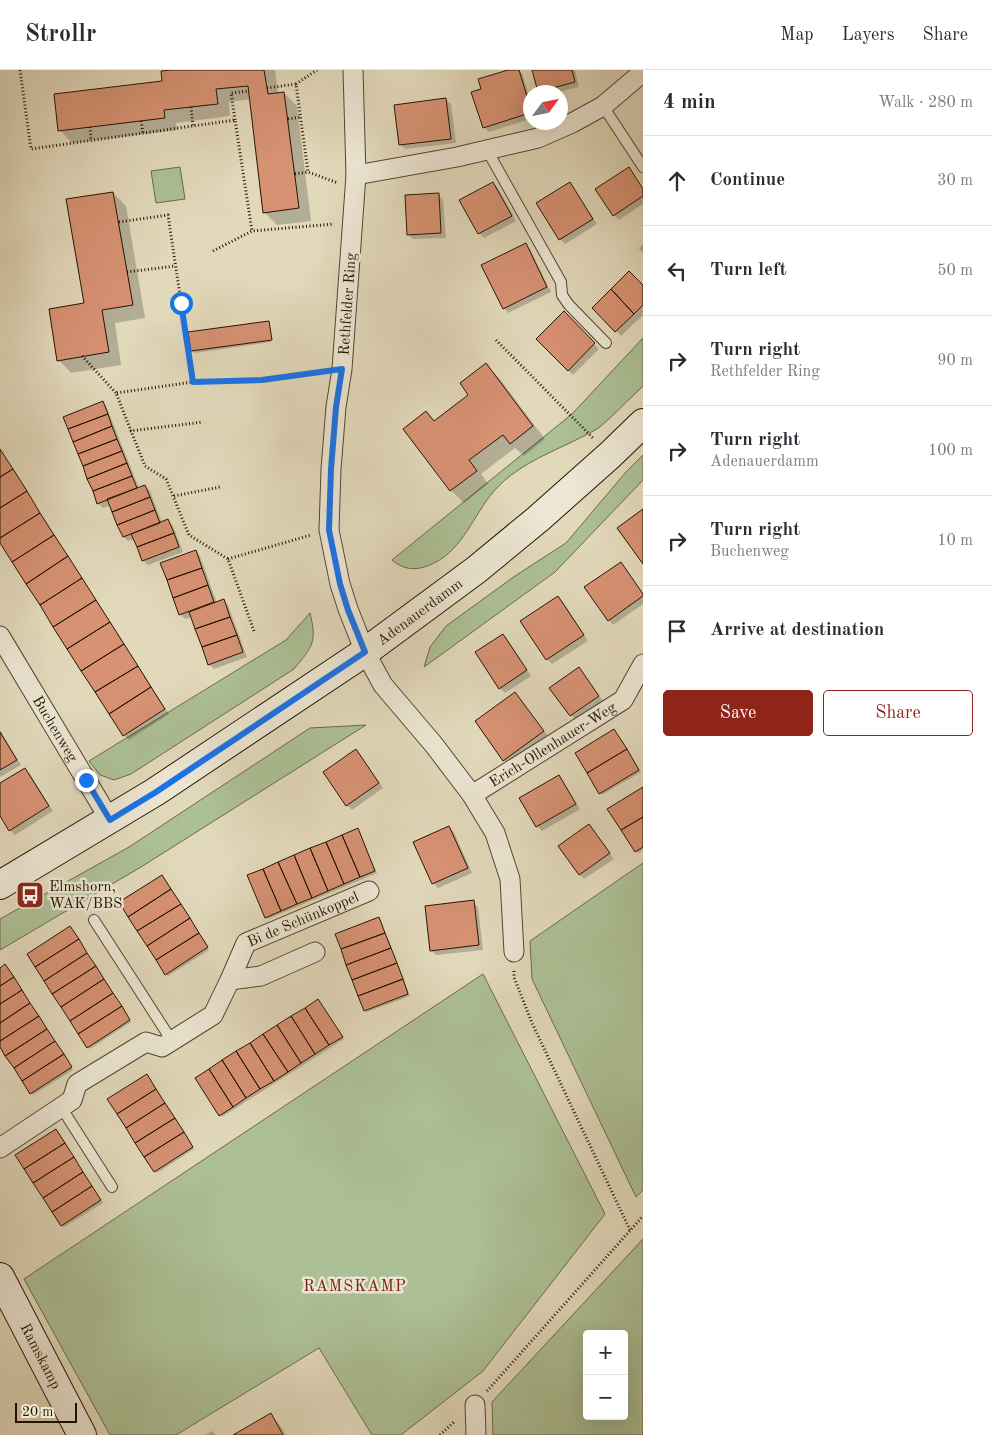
<!DOCTYPE html>
<meta charset="utf-8">
<style>
:root{--surface:#fff;--page:#f2f2f3;--text:#2b2b33;--muted:#7c7c81;--line:#e1e1e2;--accent:#8f2418}
body{margin:0;font-family:"Old Standard TT",serif;background:var(--page);color:var(--text)}
.controls{position:absolute;right:15px;bottom:15px;display:grid;overflow:hidden;border-radius:5px;box-shadow:0 5px 20px #0002}
.controls button{width:45px;height:45px;display:grid;place-items:center;padding:0;border:0;border-bottom:1px solid var(--line);background:var(--surface);color:var(--text);font:25px sans-serif}
.compass{position:absolute;left:523px;top:15px;width:45px;height:45px;border-radius:50%;background:var(--surface);box-shadow:0 5px 20px #0002;rotate:57deg}
.scale{position:absolute;left:15px;bottom:12px;width:62px;box-sizing:border-box;padding-left:5px;border:2px solid #251401;border-top:0;font-size:14px;line-height:18px;white-space:nowrap;color:#251401;-webkit-text-stroke:4px #ece6d3;paint-order:stroke}
.stop{position:absolute;width:15px;height:15px;margin:-11px;border:4px solid #1a73e8;border-radius:50%;background:#fff}
.stop.end{background:#1a73e8;border-color:#fff;box-shadow:0 1px 5px #0008}
.list{margin:0;padding:0;list-style:none}
h2{display:flex;justify-content:space-between;align-items:center;height:65px;margin:0;padding:0 20px;font-size:21px}
h2 small{font-size:16px;font-weight:400;color:var(--muted)}
.list li{display:grid;grid-template-columns:32px 1fr auto;gap:15px;align-items:center;box-sizing:border-box;height:90px;padding:0 20px;border-top:1px solid var(--line)}
.list b{display:block;font-size:19px;white-space:nowrap}
.list p{margin:0;font-size:16px;white-space:nowrap;color:var(--muted)}
.list em{font-size:16px;font-style:normal;color:var(--muted)}
.actions{display:flex;gap:10px;padding:15px 20px}
.actions a{flex:1;padding:11px 0;border:1px solid var(--accent);border-radius:5px;text-align:center;font-size:18px;color:var(--accent)}
.actions .main{background:var(--accent);color:#fff}
.icon{flex:none;width:28px;height:28px;fill:none;stroke:currentColor;stroke-width:2;stroke-linecap:round;stroke-linejoin:round}
.map{position:relative;flex:none;width:643px;height:1365px;overflow:hidden}
header{display:flex;align-items:center;gap:30px;box-sizing:border-box;height:70px;padding:0 25px;background:var(--surface);border-bottom:1px solid var(--line)}
header strong{font-size:24px}
nav{display:flex;gap:28px;margin-inline-start:auto;font-size:18px}
main{display:flex}
aside{flex:1;background:var(--surface)}
.map>svg:first-child{display:block}
.green{fill:#adc095;stroke:#696a4b;fill-rule:evenodd}
.shadow{fill:#0003}
.building{fill:#d79273;stroke:#251401}
.lines{fill:none;stroke-linecap:round;stroke-linejoin:round}
.lane-casing{stroke:#544530;stroke-width:12}
.street-casing{stroke:#544530;stroke-width:21}
.secondary-casing{stroke:#251401;stroke-width:30}
.path{stroke:#251401;stroke-width:3;stroke-dasharray:1 2.5;stroke-linecap:butt}
.lane{stroke:#ece6d3;stroke-width:10}
.street{stroke:#ece6d3;stroke-width:19}
.secondary{stroke:#ece6d3;stroke-width:28}
.route{stroke:#1a73e8;stroke-width:6}
.labels{text-anchor:middle;stroke-width:5;stroke-linejoin:round;paint-order:stroke}
.street-label{font-size:15px;fill:#251401;stroke:#ece6d3}
.poi-label{font-size:15px;fill:#251401;stroke:#ece6d3;text-anchor:start}
.neighbourhood-label{font-size:16px;letter-spacing:1px;fill:#7a1f14;stroke:#ece6d3}
</style>
<header>
<strong>Strollr</strong>
<nav><a>Map</a><a>Layers</a><a>Share</a></nav>
</header>
<main>
<div class="map">
<svg width="643" height="1365" viewBox="0 0 643 1365">
<rect width="100%" height="100%" fill="#e2d9bb"/>
<filter id="stains"><feTurbulence type="fractalNoise" baseFrequency=".004" numOctaves="4"/><feColorMatrix values="0 0 0 0 .2 0 0 0 0 .09 0 0 0 0 .02 0 0 0 .5 -.17"/></filter>
<radialGradient id="worn" r=".72"><stop offset=".6" stop-color="#630" stop-opacity="0"/><stop offset="1" stop-color="#630" stop-opacity=".3"/></radialGradient>
<path class="green" d="M180,97L185,129L156,133L151,101Z
M643,268V316C632,327 621,337 610,348C605,352 601,357 595,360C562,379 520,391 494,421C474,444 463,479 434,493C419,501 405,501 392,490L572,344Z
M643,385V410L555,502L424,597L430,577L446,556L515,506L566,473L626,402Z
M310,543C317,572 313,576 294,599L131,704L114,710L100,705L89,691L286,570Z
M366,655L141,797L0,880V849L129,777L310,658Z
M643,793V1120L636,1127L532,909L530,871Z
M483,904L605,1144L483,1301L401,1365H372L319,1278L176,1365H110L24,1209Z
M643,1169V1364L641,1365H493L492,1332ZM587,1264H624V1346H587Z"/>
<path class="shadow" d="M181,0H275L278,24L284,23L297,36L311,151L277,155L264,142L251,29L229,32L230,46L176,53L177,60L72,73L60,60L163,12Z
M512,0H519L522,3L530,29V49L489,62L484,57L483,20Z
M533,0H575L579,17L558,22H540Z
M446,30L451,34L456,73L405,79L400,74Z
M628,99L633,103L643,118V134L619,150L614,145Z
M493,113L498,118L516,151L484,168L479,163Z
M570,114L574,119L597,154L565,174L560,169L538,134Z
M113,123L126,136L145,248L115,253L121,295L71,303L59,290L85,234Z
M438,125L443,130L446,168L413,169L409,165Z
M643,173V183L639,179Z
M525,174L530,179L551,222L508,243L504,238Z
M643,217V245L621,266L594,238Z
M564,243L599,279L573,305L538,269Z
M268,253L271,272L195,283L192,281L190,263Z
M486,295L499,308L545,369L524,386L515,378L481,404L488,414L464,433L451,420L405,359L426,343L435,352L470,325Z
M102,333L107,338L139,418L145,416L150,421L162,453L168,451L173,456L183,482L148,495L143,490L135,469L128,471L124,467L111,435L103,438L98,433Z
M0,380L3,384L169,644L129,670L124,665L0,471Z
M195,481L200,486L217,533L224,531L228,535L247,587L214,599L209,594L192,547L185,549L180,544Z
M620,493L643,523V534L613,555L609,550Z
M558,528L563,532L588,571L552,594L547,589Z
M503,565L508,570L531,606L505,623L500,618Z
M583,604L603,631L575,650L551,618Z
M515,624L548,666L509,694L504,690Z
M0,660L21,695L0,707Z
M614,660L641,702L602,725L600,723Z
M360,686L383,718L352,740L347,735Z
M25,699L30,704L53,741L15,765L10,760L0,744V715Z
M559,706L563,711L580,739L542,761L537,756L521,729Z
M643,718V780L638,783L636,781Z
M589,756L614,789L584,809L580,805Z
M449,758L454,762L472,803L438,818L433,813Z
M359,762L377,803L268,849L266,847Z
M164,809L209,880L168,906L166,904Z
M473,832L478,837L483,880L436,885L431,880Z
M379,849L381,851L410,926L367,942L365,940Z
M72,860L131,952L90,979L88,977Z
M7,898L73,1000L33,1025L0,975V899Z
M318,930L344,969L222,1047L220,1045Z
M149,1008L194,1079L157,1103L155,1101Z
M58,1063L103,1133L64,1157L62,1155Z
M270,1345L280,1355L286,1365H236Z
M212,1361L216,1365H205Z"/>
<path class="building" d="M171,0H264L268,24L284,22L299,138L263,143L248,16L216,19L218,34L164,40L165,48L58,61L54,24L162,11L161,1Z
M508,0H519L530,36V43L483,58L471,22L481,19L478,9Z
M532,0H572L575,12L538,22Z
M446,28L451,69L399,75L394,35Z
M629,97L643,119V126L613,146L595,119Z
M493,112L512,146L478,164L459,130Z
M570,112L593,149L559,170L536,133Z
M113,122L133,235L102,240L109,282L57,291L49,239L84,233L66,129Z
M439,123L441,163L407,165L405,125Z
M526,173L547,217L503,239L481,195Z
M629,201L643,215V235L634,244L611,219Z
M611,219L634,244L615,262L592,238Z
M564,241L595,273L568,301L536,269Z
M269,251L272,270L191,281L188,262Z
M486,293L533,356L510,374L503,365L469,390L477,401L450,421L403,359L426,341L434,351L468,325L460,313Z
M103,331L108,344L68,359L63,347Z
M108,344L112,356L73,372L68,359Z
M112,356L117,369L78,384L73,372Z
M117,369L122,381L83,396L78,384Z
M0,379L13,399L0,407Z
M122,381L127,393L87,409L83,396Z
M127,393L132,406L93,421L87,409Z
M13,399L27,421L0,438V407Z
M132,406L137,418L97,434L93,421Z
M145,415L150,427L112,442L107,429Z
M27,421L40,443L0,468V438Z
M150,427L155,440L117,455L112,442Z
M643,439V494L617,458Z
M155,440L160,453L123,467L117,455Z
M40,443L54,465L12,492L0,473V468Z
M168,449L174,463L137,477L131,464Z
M174,463L179,477L142,491L137,477Z
M54,465L68,486L26,514L12,492Z
M196,480L202,498L167,510L160,493Z
M68,486L82,508L40,535L26,514Z
M621,492L643,524V526L608,551L584,517Z
M202,498L208,515L173,528L167,510Z
M82,508L96,530L53,557L40,535Z
M208,515L214,532L179,545L173,528Z
M558,526L584,565L546,590L520,551Z
M224,529L230,547L195,559L189,542Z
M96,530L110,552L67,579L53,557Z
M230,547L237,565L202,577L195,559Z
M110,552L124,574L81,601L67,579Z
M503,564L527,600L499,619L475,582Z
M237,565L243,582L208,595L202,577Z
M124,574L138,596L95,622L81,601Z
M138,596L151,617L109,644L95,622Z
M579,597L599,626L570,646L549,618Z
M151,617L165,639L123,666L109,644Z
M515,622L544,661L503,691L475,651Z
M614,659L627,679L587,703L575,683Z
M0,662L17,690L0,700Z
M356,679L379,713L346,736L323,702Z
M627,679L639,700L599,724L587,703Z
M25,698L49,736L9,761L0,746V713Z
M559,705L576,734L536,757L519,728Z
M643,717V747L621,760L607,739Z
M643,747V777L635,782L621,760Z
M589,754L610,783L579,805L558,776Z
M449,756L468,798L432,814L413,772Z
M358,758L375,801L360,807L342,765Z
M342,765L360,807L344,814L326,772Z
M326,772L344,814L328,821L310,778Z
M310,778L328,821L312,828L294,785Z
M294,785L312,828L297,834L278,792Z
M278,792L297,834L281,841L263,799Z
M263,799L281,841L265,848L247,805Z
M162,805L171,819L128,847L119,832Z
M171,819L181,834L137,861L128,847Z
M474,830L479,875L430,881L425,836Z
M181,834L190,848L147,876L137,861Z
M379,847L385,863L341,879L335,864Z
M190,848L199,863L156,890L147,876Z
M70,856L79,869L35,897L27,884Z
M199,863L208,877L165,905L156,890Z
M385,863L391,878L346,895L341,879Z
M79,869L87,883L44,911L35,897Z
M391,878L397,893L352,910L346,895Z
M87,883L96,896L52,924L44,911Z
M397,893L403,909L358,926L352,910Z
M5,894L14,907L0,916V898Z
M96,896L104,909L61,937L52,924Z
M14,907L22,920L0,934V916Z
M104,909L113,923L70,951L61,937Z
M403,909L408,924L364,941L358,926Z
M22,920L30,933L0,953V934Z
M113,923L122,936L78,964L70,951Z
M318,929L343,967L329,975L305,938Z
M30,933L39,946L0,971V953Z
M122,936L130,950L87,978L78,964Z
M305,938L329,975L315,984L291,946Z
M39,946L47,959L5,986L0,977V971Z
M291,946L315,984L301,993L277,955Z
M277,955L301,993L288,1002L263,964Z
M47,959L55,971L14,998L5,986Z
M263,964L288,1002L274,1011L250,973Z
M55,971L64,984L22,1011L14,998Z
M250,973L274,1011L260,1019L236,981Z
M236,981L260,1019L246,1028L222,990Z
M64,984L72,997L30,1024L22,1011Z
M222,990L246,1028L233,1037L209,999Z
M209,999L233,1037L219,1046L195,1008Z
M147,1004L156,1019L117,1044L107,1029Z
M156,1019L165,1033L126,1058L117,1044Z
M165,1033L175,1048L135,1073L126,1058Z
M175,1048L184,1062L144,1087L135,1073Z
M56,1059L65,1073L24,1099L15,1085Z
M184,1062L193,1077L154,1102L144,1087Z
M65,1073L74,1087L33,1113L24,1099Z
M74,1087L83,1102L43,1128L33,1113Z
M83,1102L92,1116L52,1142L43,1128Z
M92,1116L101,1130L61,1156L52,1142Z
M271,1343L283,1365H233Z"/>
<g class="lines">
<defs>
<path id="lane" d="M603,36L643,97
M487,80L561,212L562,225L569,235L606,273
M94,850L172,971
M61,1037L112,1117"/>
<g id="street">
<path d="M353,0L356,105L342,299L336,337L331,399L329,460L340,514L348,539L365,582L383,615L434,675L472,725L495,763L510,809L514,882"/>
<path d="M356,105L457,87L538,68L572,53L603,36L643,2"/>
<path id="s1" d="M0,566L110,750"/>
<path id="s2" d="M472,725L623,630L643,594"/>
<path d="M230,910L261,906L315,882"/>
<path id="s3" d="M0,1078L72,1030L77,1014L146,972L162,977L213,945L230,910L246,873L369,821"/>
<path d="M475,1335L476,1365"/>
</g>
<g id="secondary">
<path id="s4" d="M0,815L155,722L365,582L476,500L538,449L610,385L643,353"/>
<path id="s5" d="M0,1207L82,1365"/>
</g>
</defs>
<use href="#lane" class="lane-casing"/>
<use href="#street" class="street-casing"/>
<use href="#secondary" class="secondary-casing"/>
<path class="path" d="M20,0L31,79L235,50L252,161
M296,14L317,0
M267,18L296,14L308,102L338,113
M191,37L193,56
M288,49L301,47
M235,50L231,23L248,21
M141,51L143,63
M90,57L91,70
M295,104L308,102
M119,152L168,145L193,312
M213,181L252,161L334,154
M127,202L175,196
M496,270L594,369
M82,286L116,323
M130,361L203,352
M174,426L220,417
M228,489L311,465
M254,561L228,489L189,465L166,409L145,396L116,323L193,312L262,310L322,302
M514,901V907L532,953L630,1160
M487,1321L643,1146
M440,1365L455,1351"/>
<use href="#lane" class="lane"/>
<use href="#street" class="street"/>
<use href="#secondary" class="secondary"/>
</g>
<g class="lines">
<path class="route" d="M86,710L110,750L156,722L365,582L348,540L340,514L329,460L331,399L336,337L342,299L262,310L193,312L181,233"/>
</g>
<defs>
<symbol id="bus-square" viewBox="-11 -11 22 22"><rect x="-9" y="-9" width="18" height="18" rx="4" fill="#8f2418" stroke="#ece6d3"/><path d="M-5-6H5V4H4V6H2V4H-2V6H-4V4H-5ZM-3.5-4V0h7V-4ZM-3.5 1.2v1.5H-2V1.2ZM2 1.2v1.5H3.5V1.2Z" fill="#fff"/></symbol>
</defs>
<g fill-rule="evenodd">
<use href="#bus-square" x="14" y="809" width="32" height="32"/>
</g>
<g class="labels">
<g class="street-label">
<text transform="translate(347 234) rotate(-86)" y="5">Rethfelder Ring</text>
<text dy="5" stroke="none"><textPath href="#s4" startOffset="501">Adenauerdamm</textPath></text>
<text dy="5" stroke="none"><textPath href="#s1" startOffset="108">Buchenweg</textPath></text>
<text dy="5" stroke="none"><textPath href="#s2" startOffset="95">Erich-Ollenhauer-Weg</textPath></text>
<text dy="5" stroke="none"><textPath href="#s3" startOffset="402">Bi de Schünkoppel</textPath></text>
<text dy="5" stroke="none"><textPath href="#s5" startOffset="89">Ramskamp</textPath></text>
</g>
<g class="poi-label">
<text x="49" y="821">Elmshorn,<tspan x="49" dy="17">WAK/BBS</tspan></text>
</g>
<g class="neighbourhood-label">
<text x="355" y="1221">RAMSKAMP</text>
</g>
</g>
<rect width="100%" height="100%" filter="url(#stains)"/>
<rect width="100%" height="100%" fill="url(#worn)"/>
</svg>
<div class="controls">
<button>+</button>
<button>−</button>
</div>
<svg class="compass" viewBox="-18 -18 36 36"><path d="M0-13l5 13h-10z" fill="#e53935"/><path d="M0 13l5-13h-10z" fill="#7c7c81"/></svg>
<div class="scale">20 m</div>
<div class="stop" style="left:181px;top:233px"></div>
<div class="stop end" style="left:86px;top:710px"></div>
</div>
<aside>
<h2>4 min<small>Walk · 280 m</small></h2>
<ul class="list">
<li><svg class="icon" aria-label="ahead" viewBox="0 0 24 24"><path d="M12 20V5M6 11l6-6 6 6"/></svg><div><b>Continue</b></div><em>30 m</em></li>
<li><svg class="icon" aria-label="left" viewBox="0 0 24 24"><path d="M17 20v-9H6M10 6l-5 5 5 5"/></svg><div><b>Turn left</b></div><em>50 m</em></li>
<li><svg class="icon" aria-label="right" viewBox="0 0 24 24"><path d="M7 20v-9h11M14 6l5 5-5 5"/></svg><div><b>Turn right</b><p>Rethfelder Ring</p></div><em>90 m</em></li>
<li><svg class="icon" aria-label="right" viewBox="0 0 24 24"><path d="M7 20v-9h11M14 6l5 5-5 5"/></svg><div><b>Turn right</b><p>Adenauerdamm</p></div><em>100 m</em></li>
<li><svg class="icon" aria-label="right" viewBox="0 0 24 24"><path d="M7 20v-9h11M14 6l5 5-5 5"/></svg><div><b>Turn right</b><p>Buchenweg</p></div><em>10 m</em></li>
<li><svg class="icon" aria-label="arrive" viewBox="0 0 24 24"><path d="M6 21V4h12l-3 4 3 4H6"/></svg><div><b>Arrive at destination</b></div></li>
</ul>
<div class="actions"><a class="main">Save</a><a>Share</a></div>
</aside>
</main>
